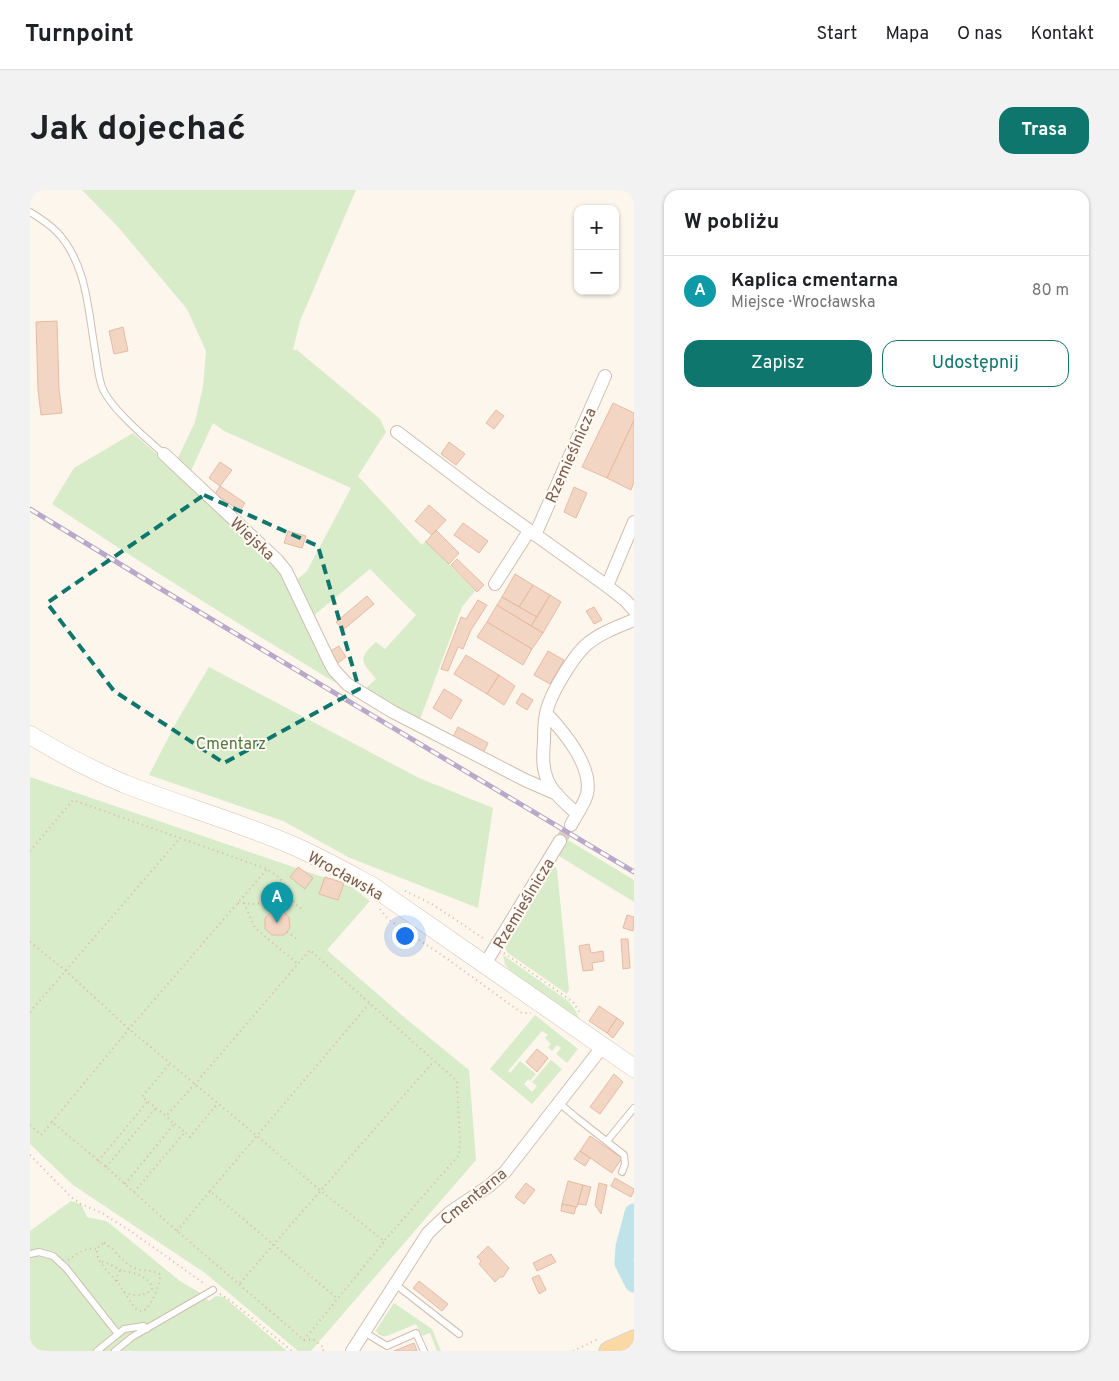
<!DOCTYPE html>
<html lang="pl">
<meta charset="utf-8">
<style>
:root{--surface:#fff;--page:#f2f2f2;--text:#202124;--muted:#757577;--line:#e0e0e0;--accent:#0f766e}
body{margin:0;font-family:Overpass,sans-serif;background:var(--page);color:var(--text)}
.controls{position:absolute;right:15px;top:15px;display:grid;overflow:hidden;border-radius:10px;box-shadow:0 1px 4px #0004}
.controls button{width:45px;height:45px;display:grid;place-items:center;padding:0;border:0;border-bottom:1px solid var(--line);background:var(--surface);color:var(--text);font:25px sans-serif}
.you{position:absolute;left:374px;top:745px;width:18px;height:18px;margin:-12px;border:4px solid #fff;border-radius:50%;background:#1a73e8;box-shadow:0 0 0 8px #1a73e833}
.badge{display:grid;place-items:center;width:32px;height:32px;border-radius:50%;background:var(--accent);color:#fff;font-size:16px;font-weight:700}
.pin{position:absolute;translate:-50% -41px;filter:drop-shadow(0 1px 2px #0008)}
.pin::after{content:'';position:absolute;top:26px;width:18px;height:15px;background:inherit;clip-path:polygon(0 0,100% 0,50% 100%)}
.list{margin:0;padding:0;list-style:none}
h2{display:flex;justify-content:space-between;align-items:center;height:65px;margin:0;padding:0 20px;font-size:21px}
h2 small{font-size:16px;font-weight:400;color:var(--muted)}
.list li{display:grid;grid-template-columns:32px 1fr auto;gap:15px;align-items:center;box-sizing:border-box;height:70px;padding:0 20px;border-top:1px solid var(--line)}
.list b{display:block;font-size:19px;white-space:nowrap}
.list p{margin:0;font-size:16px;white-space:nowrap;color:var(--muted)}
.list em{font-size:16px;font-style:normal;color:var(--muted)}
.actions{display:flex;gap:10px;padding:15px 20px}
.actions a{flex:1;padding:11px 0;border:1px solid var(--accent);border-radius:15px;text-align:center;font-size:18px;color:var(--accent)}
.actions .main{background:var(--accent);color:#fff}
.map{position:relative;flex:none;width:604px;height:1161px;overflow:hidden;border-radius:15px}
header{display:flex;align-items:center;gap:30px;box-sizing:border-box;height:70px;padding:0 25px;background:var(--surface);border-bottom:1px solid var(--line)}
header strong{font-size:24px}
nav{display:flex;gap:28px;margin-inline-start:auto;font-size:18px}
.intro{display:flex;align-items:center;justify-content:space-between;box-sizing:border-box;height:120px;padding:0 30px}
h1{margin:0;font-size:35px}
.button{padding:12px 22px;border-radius:15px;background:var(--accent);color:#fff;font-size:18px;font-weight:700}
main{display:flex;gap:30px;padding:0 30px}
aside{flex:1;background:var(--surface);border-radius:15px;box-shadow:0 1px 4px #0004}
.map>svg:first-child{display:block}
.green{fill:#d8ecc9}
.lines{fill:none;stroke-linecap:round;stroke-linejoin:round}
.river{stroke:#bfe3e8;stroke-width:19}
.building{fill:#f3d5c3;stroke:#e6bba3}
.minor-tunnel{stroke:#dcd0c4;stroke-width:12;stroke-dasharray:12 6;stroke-linecap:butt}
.service-casing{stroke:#d1beb0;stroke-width:8}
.minor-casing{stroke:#d1beb0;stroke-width:14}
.secondary-casing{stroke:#d6c0b0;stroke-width:19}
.primary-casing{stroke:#dad1cd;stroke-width:21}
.path{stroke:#d9b8a5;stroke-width:2;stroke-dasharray:1 4;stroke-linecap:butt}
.service{stroke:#fff;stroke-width:6}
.minor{stroke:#fff;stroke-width:12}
.secondary{stroke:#fff;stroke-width:18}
.primary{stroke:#fbd9a5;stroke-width:19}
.rail-casing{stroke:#b9a8c9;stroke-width:5}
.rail{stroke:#fffaf3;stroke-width:3;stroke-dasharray:9;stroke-linecap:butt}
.marked{fill:none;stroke:#0f766e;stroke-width:4;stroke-dasharray:10 6;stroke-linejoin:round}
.labels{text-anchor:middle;stroke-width:4;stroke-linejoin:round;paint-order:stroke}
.street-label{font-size:16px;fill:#7a5c4d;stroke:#fffaf3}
.park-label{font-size:16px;fill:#537a41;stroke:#fffaf3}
</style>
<header>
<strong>Turnpoint</strong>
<nav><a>Start</a><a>Mapa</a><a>O nas</a><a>Kontakt</a></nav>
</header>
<div class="intro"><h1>Jak dojechać</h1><a class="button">Trasa</a></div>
<main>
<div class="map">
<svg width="604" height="1161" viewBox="0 0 604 1161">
<rect width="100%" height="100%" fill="#fdf6ec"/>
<path class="green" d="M52,0H326L270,131L263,160H267L350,229L356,242L328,286L392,355L396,350L445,401L432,417L389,532L334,500L346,489C331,471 327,469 346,452L355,459L386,425L340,379L282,427L264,392L277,381L321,298L194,241L183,233L161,281L147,270L165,232L173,197L176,161L157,119L89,38Z
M103,243L131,268L238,369L252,385L296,478L306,493C210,435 115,376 22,314L44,278Z
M179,477L389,588L463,618L448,718L320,668L253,631L119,585L147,531Z
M0,587L322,697L340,711L297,760L374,827L439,880L446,970L281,1161H268L175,1083L43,995L0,954Z
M538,650L604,690V712L529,666Z
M525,677L527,679L539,800L537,804L478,763L475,758L521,680Z
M473,765L538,811L545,820L549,828H547L482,783L475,774Z
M505,825L548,859L537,873L526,864L531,858L527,855L522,861L518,857L521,854L515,848L518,845L512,841L478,881L480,883L490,871L506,884L500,891L498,889L494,894L502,902L507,896L502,892L521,870L532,879L502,914L460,879Z
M41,1011L51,1014L57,1027L76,1031L84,1037L150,1091L169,1102L179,1111L186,1106L194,1107L257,1161H0V1041Z
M364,1113L402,1139L411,1161H407L400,1143L392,1146L386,1134L357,1146C352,1147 347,1145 346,1140Z"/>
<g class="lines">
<path class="river" d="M604,1023L595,1057L594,1073L604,1093"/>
</g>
<path class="building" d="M27,131L29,199L32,223L11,225L8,200L6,132Z
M93,137L98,161L84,164L79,141Z
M583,213L604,223V230L577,288L552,277Z
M466,220L474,226L464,239L456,233Z
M604,230V292L601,300L577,288Z
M419,252L435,264L426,275L411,264Z
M190,272L202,280L190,296L179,288Z
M190,296L215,313L210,321L185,304Z
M544,297L557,303L546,328L534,322Z
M399,315L416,330L402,345L385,331Z
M433,333L458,351L449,363L424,345Z
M406,340L429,363L419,374L396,352Z
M258,341L276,346L272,358L254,353Z
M427,369L454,395L447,402L421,375Z
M485,384L503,395L489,417L472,407Z
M503,395L520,405L507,427L489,417Z
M520,405L531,412L513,443L501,436Z
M337,406L344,414L313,440L306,432Z
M472,407L507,427L501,436L467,415Z
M448,410L457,415L441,440L433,459L428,457L418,481L411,479L431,427L436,429Z
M467,415L513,443L502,459L457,432Z
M564,417L572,430L564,434L556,421Z
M457,432L502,459L493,475L447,447Z
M309,456L316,467L305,475L297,463Z
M518,461L534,470L520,494L504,485Z
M436,465L469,485L457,504L424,484Z
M469,485L485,496L474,515L457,504Z
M414,499L432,510L421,529L403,518Z
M492,503L503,510L497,520L486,513Z
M428,537L458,553L452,565L422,549Z
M268,677L283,688L275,699L260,687Z
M295,687L314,693L308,710L289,704Z
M252,720L259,727L260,738L254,745H242L235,739V728L242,721Z
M597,725L604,727L603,741L593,738Z
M591,749H598L600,778L593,779Z
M559,754L561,763L573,761L574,771L562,773L563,780L553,781L549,756Z
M569,816L587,828L577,843L559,831Z
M587,828L594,833L583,848L577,843Z
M507,859L518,868L507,882L496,872Z
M584,884L593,892L570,924L560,917Z
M560,946L592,968L582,983L550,961Z
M550,961L560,968L555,976L544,969Z
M585,988L604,999V1001L601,1007L581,996Z
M538,991L553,995L547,1017L532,1014Z
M496,993L505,1000L494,1014L485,1007Z
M569,993L577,995L571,1024L565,1015Z
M553,995L561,997L556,1015L548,1014Z
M532,1014L546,1017L544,1024L531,1021Z
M458,1056L479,1078L473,1087H470L465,1092L449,1074L451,1071L447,1067Z
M521,1064L526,1072L507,1081L503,1073Z
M509,1085L516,1100L509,1104L502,1088Z
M389,1091L418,1114L412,1121L383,1098Z
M384,1153L387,1161H364Z"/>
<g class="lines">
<path class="minor-tunnel" d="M530,651L541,635"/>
<defs>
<path id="service" d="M0,22C10,28 19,34 27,42C57,74 58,120 65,160C67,172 68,186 72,197C80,218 117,249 134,264
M529,913L547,928L594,965L595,974L592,982
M577,951L604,918
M0,1064L9,1062L23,1066L36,1078L88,1144
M365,1094L429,1144
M334,1142L357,1156L386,1143L394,1161
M67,1161L94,1139L114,1136L117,1139
M85,1161L102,1147L183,1100"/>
<path id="minor" d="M367,242L454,308L577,396L595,410L604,420
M134,264L247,370L256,381L299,471L304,480L317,494L363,522L495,590L527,604
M505,345L575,186
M465,394L499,341
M577,396L604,332
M516,523C533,541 563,576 557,604C555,613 545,627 541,635
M547,624C537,614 522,603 517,589C512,577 513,565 514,551C514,543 514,533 516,524C519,506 542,468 556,455C570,443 587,437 604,430
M455,774L530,651
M322,1161L398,1043L419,1023L459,996L475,982L573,856"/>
<path id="secondary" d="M0,545C31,564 62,580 95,594C151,616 209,632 264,656C291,668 316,682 342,696L604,878"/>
<path id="primary" d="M579,1161L604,1150"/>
</defs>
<use href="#service" class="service-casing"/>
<use href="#minor" class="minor-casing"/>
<use href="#secondary" class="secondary-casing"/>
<use href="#primary" class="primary-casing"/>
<path class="path" d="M0,661L43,610L237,679L250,688L265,714L274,720
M375,701L402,714L456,750
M208,713L222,714L263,711
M214,713L225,738L268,774
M350,719L358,729L416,768L492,823H501
M257,742L267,749
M0,752L36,781L99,839L227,946L291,1001L354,1051L429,965L430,953L427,891L280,760L165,894L136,926L112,907L140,873
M474,763L543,812L550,823
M0,822L150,648
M22,932L99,839L237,679
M145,934L155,942
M0,935L11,945L22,932L76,977L147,1041L274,1150L354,1052
M0,965L41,1007L51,1014L72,1023L102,1042L176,1095
M68,971L118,911
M76,977L126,918
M95,994L144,934L136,926
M180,1001L339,814
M104,1002L155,942L160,947L188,913
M147,1041L180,1001L308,1109
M74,1053C85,1059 91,1071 102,1077C111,1082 121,1079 130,1084C131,1093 122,1114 116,1119C112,1122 111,1121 107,1120C100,1112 95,1103 89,1094C82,1085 54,1062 74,1053Z
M38,1070C48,1063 55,1057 67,1059
M72,1072L79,1074L91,1080
M87,1091V1086L90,1081C101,1081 123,1087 122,1100
M210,1093L404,871
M94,1102C105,1107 112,1106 122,1100
M190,1104L201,1111L262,1161
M274,1150L283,1149L294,1158L293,1161
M543,1161L570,1148"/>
<use href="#service" class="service"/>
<use href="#minor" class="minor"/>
<use href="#secondary" class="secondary"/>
<use href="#primary" class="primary"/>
<defs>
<path id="rail" d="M0,319L121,393L604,682"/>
</defs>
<use href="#rail" class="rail-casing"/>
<use href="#rail" class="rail"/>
</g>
<path class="marked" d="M174,305L288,356L329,499L194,573L84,501L17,413Z"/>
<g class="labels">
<g class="street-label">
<text transform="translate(540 265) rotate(-66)" y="6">Rzemieślnicza</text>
<text transform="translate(223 348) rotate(43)" y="6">Wiejska</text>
<text transform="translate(316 685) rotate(29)" y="6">Wrocławska</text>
<text transform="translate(493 713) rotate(-59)" y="6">Rzemieślnicza</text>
<text transform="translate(443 1006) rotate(-39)" y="6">Cmentarna</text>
</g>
<g class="park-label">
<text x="201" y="559">Cmentarz</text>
</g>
</g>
</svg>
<div class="controls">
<button>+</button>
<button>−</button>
</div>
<div class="you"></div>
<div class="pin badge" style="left:247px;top:733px;background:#0f9aa8">A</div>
</div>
<aside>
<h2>W pobliżu<small></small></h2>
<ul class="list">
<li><span class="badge" style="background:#0f9aa8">A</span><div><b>Kaplica cmentarna</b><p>Miejsce · Wrocławska</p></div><em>80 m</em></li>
</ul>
<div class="actions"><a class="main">Zapisz</a><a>Udostępnij</a></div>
</aside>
</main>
